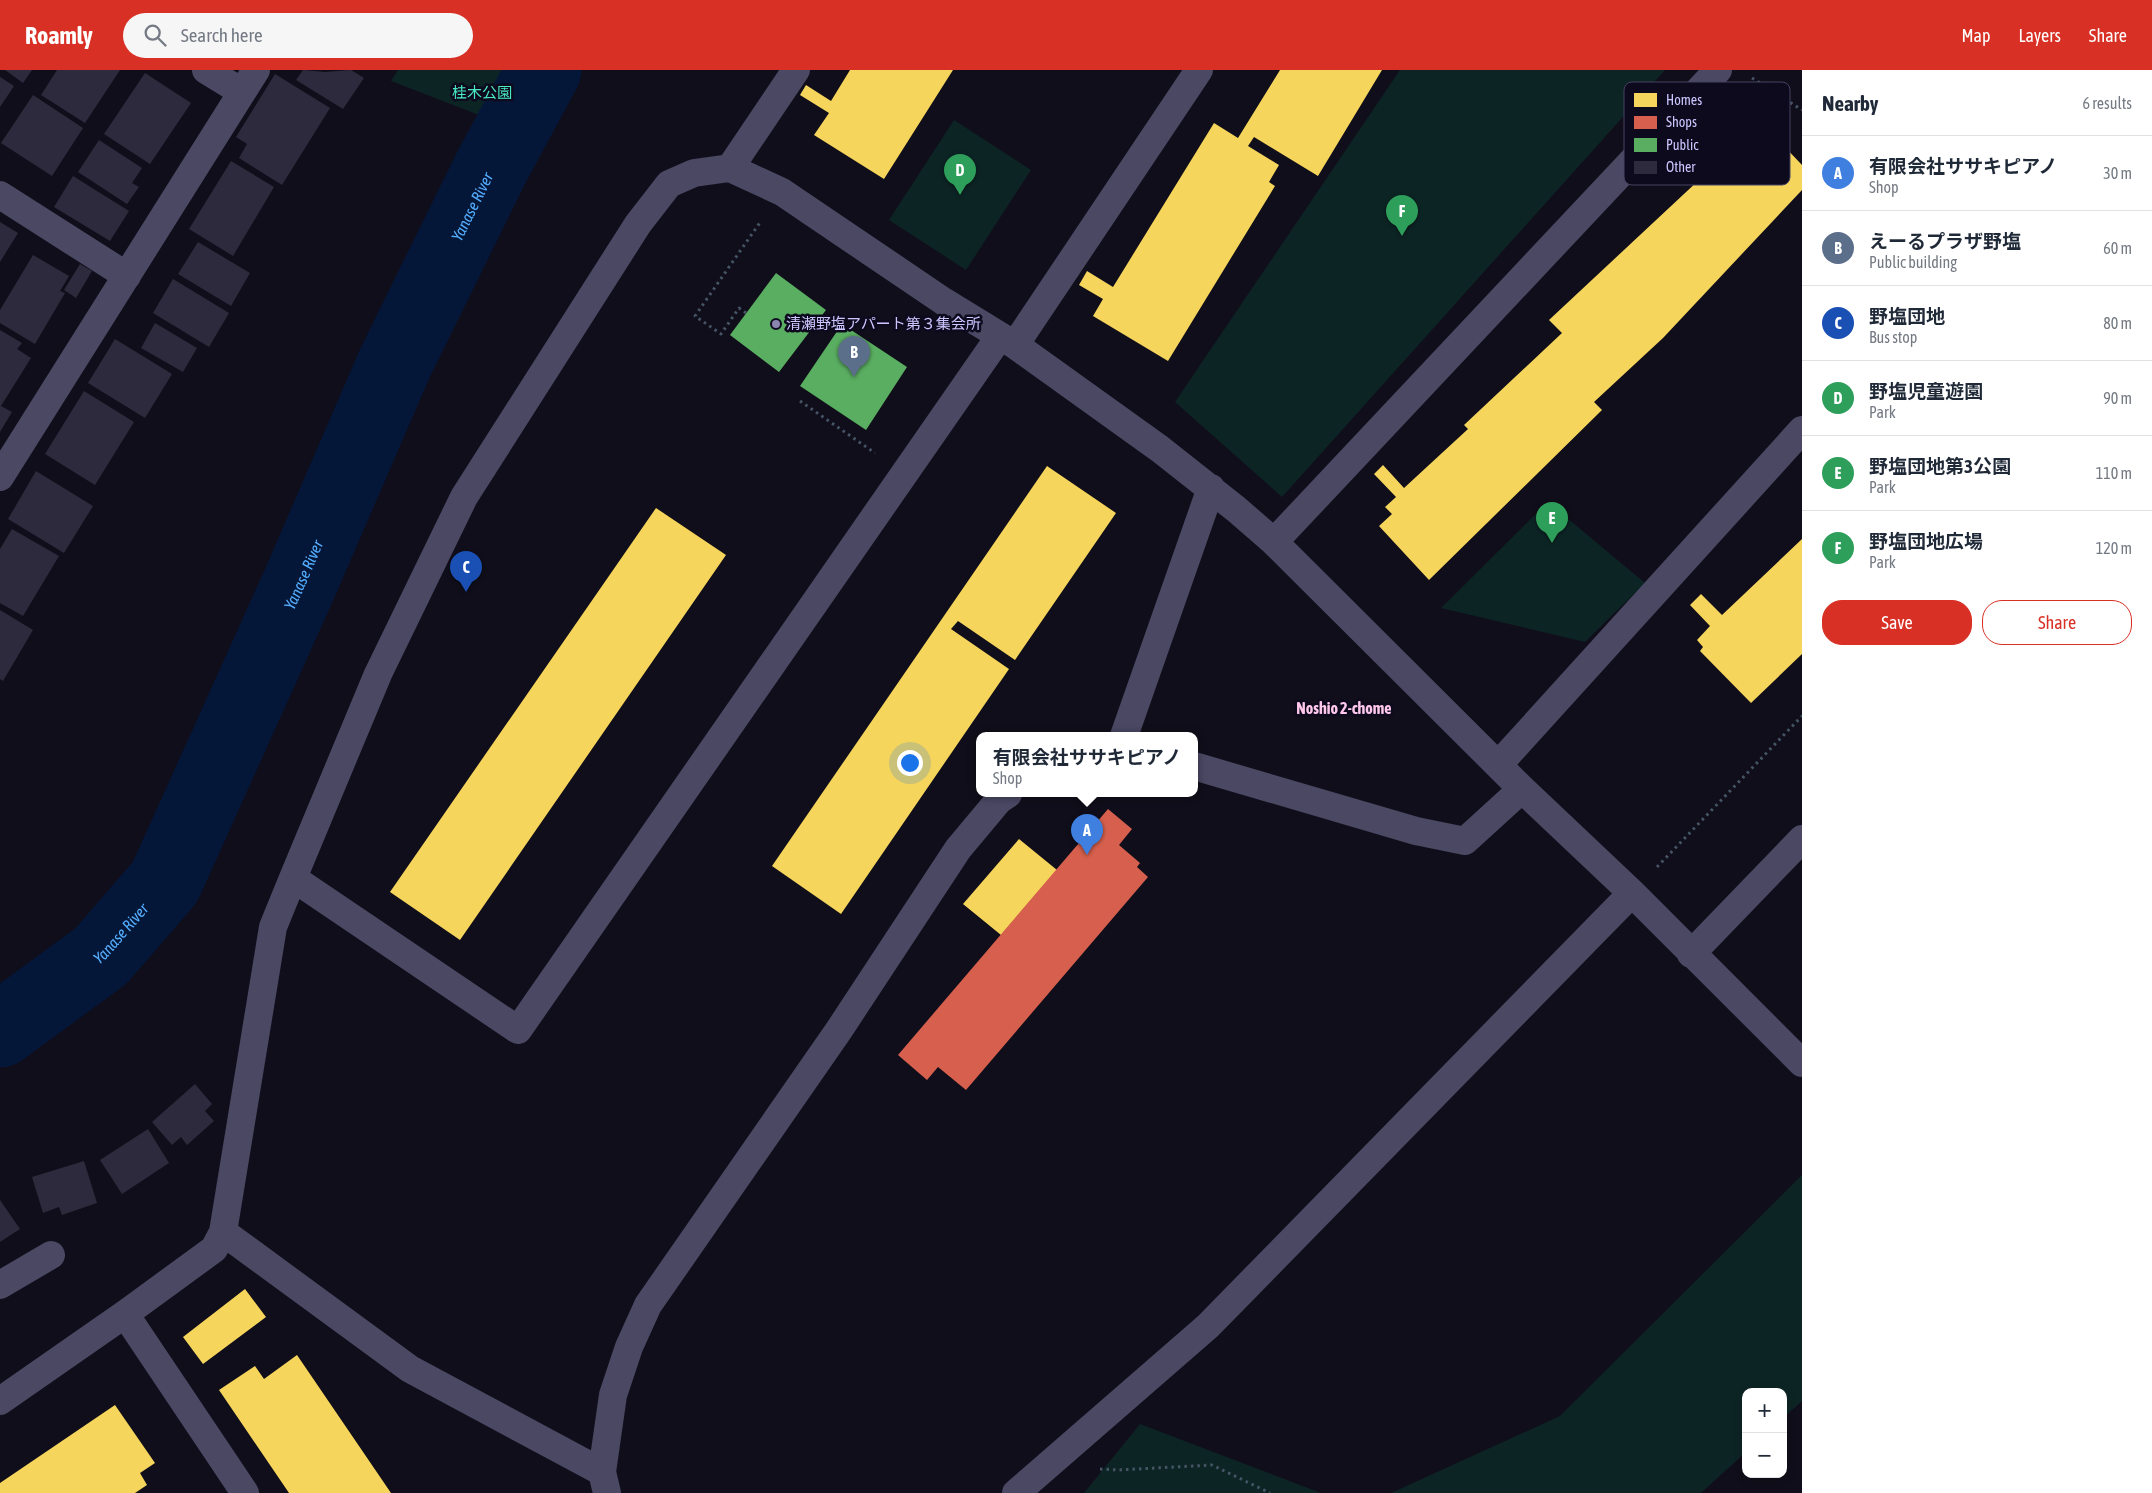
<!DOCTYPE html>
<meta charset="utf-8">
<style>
:root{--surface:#fff;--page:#f6f6f7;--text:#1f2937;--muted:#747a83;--line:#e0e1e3;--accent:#d93025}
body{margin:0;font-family:"Asap Condensed","Noto Sans JP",sans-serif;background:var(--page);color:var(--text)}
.controls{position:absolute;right:15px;bottom:15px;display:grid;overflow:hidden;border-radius:10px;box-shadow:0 2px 8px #0003}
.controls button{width:45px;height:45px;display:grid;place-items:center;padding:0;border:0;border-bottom:1px solid var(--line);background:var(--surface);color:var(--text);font:25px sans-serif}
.you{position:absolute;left:909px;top:692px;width:18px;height:18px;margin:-12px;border:4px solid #fff;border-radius:50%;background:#1a73e8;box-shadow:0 0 0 8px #1a73e833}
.badge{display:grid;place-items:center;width:32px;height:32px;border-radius:50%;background:var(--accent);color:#fff;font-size:16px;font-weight:700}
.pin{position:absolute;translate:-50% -41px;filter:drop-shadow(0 1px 2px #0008)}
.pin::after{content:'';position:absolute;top:26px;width:18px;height:15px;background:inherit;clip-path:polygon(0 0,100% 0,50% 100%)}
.popup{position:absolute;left:976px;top:662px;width:222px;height:65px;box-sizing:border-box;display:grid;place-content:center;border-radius:10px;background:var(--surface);filter:drop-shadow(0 1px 4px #0005);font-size:16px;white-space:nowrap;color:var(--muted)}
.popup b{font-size:19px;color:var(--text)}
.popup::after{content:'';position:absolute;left:50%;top:100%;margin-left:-10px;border:10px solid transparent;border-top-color:var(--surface)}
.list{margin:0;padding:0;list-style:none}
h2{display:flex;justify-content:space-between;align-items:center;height:65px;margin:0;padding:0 20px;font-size:21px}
h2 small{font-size:16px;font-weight:400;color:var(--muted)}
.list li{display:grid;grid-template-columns:32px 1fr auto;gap:15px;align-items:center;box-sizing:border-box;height:75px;padding:0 20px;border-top:1px solid var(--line)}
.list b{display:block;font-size:19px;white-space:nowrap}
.list p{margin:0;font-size:16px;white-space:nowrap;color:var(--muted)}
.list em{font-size:16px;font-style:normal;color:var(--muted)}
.actions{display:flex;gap:10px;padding:15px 20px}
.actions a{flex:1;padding:11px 0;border:1px solid var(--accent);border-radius:20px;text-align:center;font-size:18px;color:var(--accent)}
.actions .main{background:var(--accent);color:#fff}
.icon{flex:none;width:28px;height:28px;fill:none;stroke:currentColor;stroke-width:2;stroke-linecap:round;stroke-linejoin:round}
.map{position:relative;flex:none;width:1802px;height:1423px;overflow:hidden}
header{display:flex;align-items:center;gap:30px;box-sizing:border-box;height:70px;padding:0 25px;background:var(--accent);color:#fff}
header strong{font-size:24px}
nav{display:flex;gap:28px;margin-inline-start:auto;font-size:18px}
.search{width:350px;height:45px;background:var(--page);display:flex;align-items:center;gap:12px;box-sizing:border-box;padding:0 18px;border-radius:28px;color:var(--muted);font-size:19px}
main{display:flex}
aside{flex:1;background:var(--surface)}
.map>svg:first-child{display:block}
.green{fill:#0d2425}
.homes{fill:#f6d55c}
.shops{fill:#d6604d}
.public{fill:#5aae61}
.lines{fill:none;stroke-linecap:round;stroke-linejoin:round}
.river{stroke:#051739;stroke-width:75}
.building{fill:#2e2a3d}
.path{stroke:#455566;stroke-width:3;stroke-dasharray:2.5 4;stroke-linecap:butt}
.minor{stroke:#4a4863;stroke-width:28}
.poi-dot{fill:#8b86af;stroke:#0d0a1e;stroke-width:2}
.labels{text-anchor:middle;stroke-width:5;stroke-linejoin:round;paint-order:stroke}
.park-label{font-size:15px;fill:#49e9c2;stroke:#0d0a1e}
.poi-label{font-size:15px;fill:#cdc6ff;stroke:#0d0a1e;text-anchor:start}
.water-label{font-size:16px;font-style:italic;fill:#54aeff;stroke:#0d0a1e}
.neighbourhood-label{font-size:16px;font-weight:bold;fill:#ffc8eb;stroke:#0d0a1e}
.key{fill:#0d0a1e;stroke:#474262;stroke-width:1}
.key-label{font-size:14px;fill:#cdc6ff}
</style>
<header>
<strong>Roamly</strong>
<div class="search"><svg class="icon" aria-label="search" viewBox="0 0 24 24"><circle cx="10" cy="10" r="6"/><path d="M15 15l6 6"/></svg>Search here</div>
<nav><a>Map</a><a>Layers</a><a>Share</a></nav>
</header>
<main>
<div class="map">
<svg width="1802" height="1423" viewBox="0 0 1802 1423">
<rect width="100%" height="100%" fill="#100e1a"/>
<path class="green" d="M398,0H522L492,50L391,11Z
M1400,0H1665L1282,427L1175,332Z
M954,50L1031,100L966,200L889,150Z
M1548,432L1645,513L1585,572L1441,538Z
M1802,1105V1331L1783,1348V1322H1746V1382L1701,1423H1391L1560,1346Z
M1140,1354L1321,1423H1084Z"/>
<path class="homes" d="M850,0H953L884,109L814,65L829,43L800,25L806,15L831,31Z
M1280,0H1382L1318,106L1254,67L1248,76L1279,95L1269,112L1275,116L1168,291L1093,246L1103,229L1079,215L1087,201L1113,217L1214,53L1238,68Z
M1752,53L1757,59L1763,54L1802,95V120L1663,268L1594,332L1602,340L1429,510L1379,456L1392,444L1385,437L1396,427L1374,404L1383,395L1404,418L1468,359L1464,355L1562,263L1549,250L1730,81L1719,69L1731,58L1738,66Z
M1047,396L1116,443L1015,590L958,551L951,559L1009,599L841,844L772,796Z
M656,438L726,485L460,870L390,822Z
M1802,469V584L1751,633L1700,581L1703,577L1697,570L1710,556L1690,535L1701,524L1722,545Z
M1019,769L1057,800L1001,865L963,834Z
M245,1219L266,1247L203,1294L183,1267Z
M297,1285L391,1423H289L219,1320L255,1296L264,1309Z
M115,1335L155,1393L140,1403L147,1415L135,1423H0V1413Z"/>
<path class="shops" d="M1108,739L1132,759L1119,775L1140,793L1137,797L1148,807L966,1020L938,997L927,1010L898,985Z"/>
<path class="public" d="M776,203L826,240L779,302L730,265Z
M842,254L907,297L866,360L800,316Z"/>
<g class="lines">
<path class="river" id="s1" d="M0,960L101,886L165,812L299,515L395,293L491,98L544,0"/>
</g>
<path class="building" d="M5,0H32L23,13Z
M57,0H120L85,53L41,25Z
M303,0L325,2L351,0L364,8L343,39L296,10Z
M145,3L191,33L150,94L104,64Z
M275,4L330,38L282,115L239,88L247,74L236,67Z
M0,7L14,16L0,37Z
M33,25L83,58L52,106L1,73Z
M99,70L142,98L132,113L139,117L127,134L78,102Z
M231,91L274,117L233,186L189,159Z
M73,106L129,141L110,171L54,137Z
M0,152L18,163L0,192Z
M198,172L250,203L231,236L178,204Z
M33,185L69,206L60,221L65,223L35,274L0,253V240Z
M80,194L92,201L76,228L64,220Z
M173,209L229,243L209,277L153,243Z
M155,253L197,278L183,302L141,278Z
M0,260L22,273L17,279L31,288L1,336L12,342L0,362Z
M115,269L172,304L145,348L88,313Z
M84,321L134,352L95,415L45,384Z
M36,401L93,436L64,483L8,449Z
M12,459L59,486L23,546L0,533V479Z
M0,540L33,560L3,611L0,609Z
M195,1014L212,1034L205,1041L214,1051L187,1075L181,1067L172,1075L152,1052Z
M148,1059L169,1093L122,1124L100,1090Z
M84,1091L97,1133L62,1145L59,1137L43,1143L32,1107Z
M0,1130L20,1159L0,1172Z"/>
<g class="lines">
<path class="path" d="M1752,8L1802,40
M746,243L739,238L721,264L695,246L761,151
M800,331L875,383
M1657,797L1802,646
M1100,1399L1118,1400L1212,1395L1270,1423"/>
<path class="minor" d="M206,0L242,22
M730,98L796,0
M0,125L127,206
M1015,275L1199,0
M0,407L256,0
M1274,472L1718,0
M1124,666L1211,418
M1499,694L1802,360
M1194,696L1416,761L1465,771L1522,719
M293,808L518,960L1000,266
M1691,884L1802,769
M223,1162L410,1299L602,1402
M0,1215L51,1185
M125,1244L245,1423
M0,1331L125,1244L214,1179L223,1162L273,857L293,808L378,604L464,427L638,154L669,114L694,103L730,98L782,122L943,231L1015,275L1160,379L1236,439L1274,472L1522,719L1632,823L1802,993
M607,1423L602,1402L613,1325L629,1277L648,1235L839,960L958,779L999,730L1008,724
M1016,1423L1208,1256L1632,823"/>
</g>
<circle class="poi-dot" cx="776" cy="254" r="5"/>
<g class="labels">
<g class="park-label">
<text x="482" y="28">桂木公園</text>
</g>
<g class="poi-label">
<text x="786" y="259">清瀬野塩アパート第３集会所</text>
</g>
<g class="water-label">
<text dy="6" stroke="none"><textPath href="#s1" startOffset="965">Yanase River</textPath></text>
<text dy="6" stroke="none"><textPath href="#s1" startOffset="560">Yanase River</textPath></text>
<text dy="6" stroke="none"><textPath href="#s1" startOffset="155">Yanase River</textPath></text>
</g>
<g class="neighbourhood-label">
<text x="1344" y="644">Noshio 2-chome</text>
</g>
</g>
<rect x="1624" y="12" width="166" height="103" rx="8" class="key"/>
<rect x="1634" y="23" width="23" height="14" fill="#f6d55c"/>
<rect x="1634" y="46" width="23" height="13" fill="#d6604d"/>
<rect x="1634" y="68" width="23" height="14" fill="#5aae61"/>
<rect x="1634" y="91" width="23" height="13" fill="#2e2a3d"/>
<g class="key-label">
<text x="1666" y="35">Homes</text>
<text x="1666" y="57">Shops</text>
<text x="1666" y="80">Public</text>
<text x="1666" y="102">Other</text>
</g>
</svg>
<div class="controls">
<button>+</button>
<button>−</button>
</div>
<div class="you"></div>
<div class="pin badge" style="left:1087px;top:785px;background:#3f7fe0">A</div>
<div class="popup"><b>有限会社ササキピアノ</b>Shop</div>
<div class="pin badge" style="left:854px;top:307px;background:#5c6f8a">B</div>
<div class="pin badge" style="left:466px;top:522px;background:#1a4fb4">C</div>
<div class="pin badge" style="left:960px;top:125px;background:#2e9e5b">D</div>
<div class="pin badge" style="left:1552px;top:473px;background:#2e9e5b">E</div>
<div class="pin badge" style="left:1402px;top:166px;background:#2e9e5b">F</div>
</div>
<aside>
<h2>Nearby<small>6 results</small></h2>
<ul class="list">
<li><span class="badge" style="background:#3f7fe0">A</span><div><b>有限会社ササキピアノ</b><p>Shop</p></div><em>30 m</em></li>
<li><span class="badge" style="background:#5c6f8a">B</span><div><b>えーるプラザ野塩</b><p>Public building</p></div><em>60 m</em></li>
<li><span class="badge" style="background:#1a4fb4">C</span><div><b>野塩団地</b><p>Bus stop</p></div><em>80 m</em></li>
<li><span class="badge" style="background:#2e9e5b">D</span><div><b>野塩児童遊園</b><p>Park</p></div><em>90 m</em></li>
<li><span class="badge" style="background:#2e9e5b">E</span><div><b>野塩団地第3公園</b><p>Park</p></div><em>110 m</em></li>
<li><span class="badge" style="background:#2e9e5b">F</span><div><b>野塩団地広場</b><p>Park</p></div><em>120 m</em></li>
</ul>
<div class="actions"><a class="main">Save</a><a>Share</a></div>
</aside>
</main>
